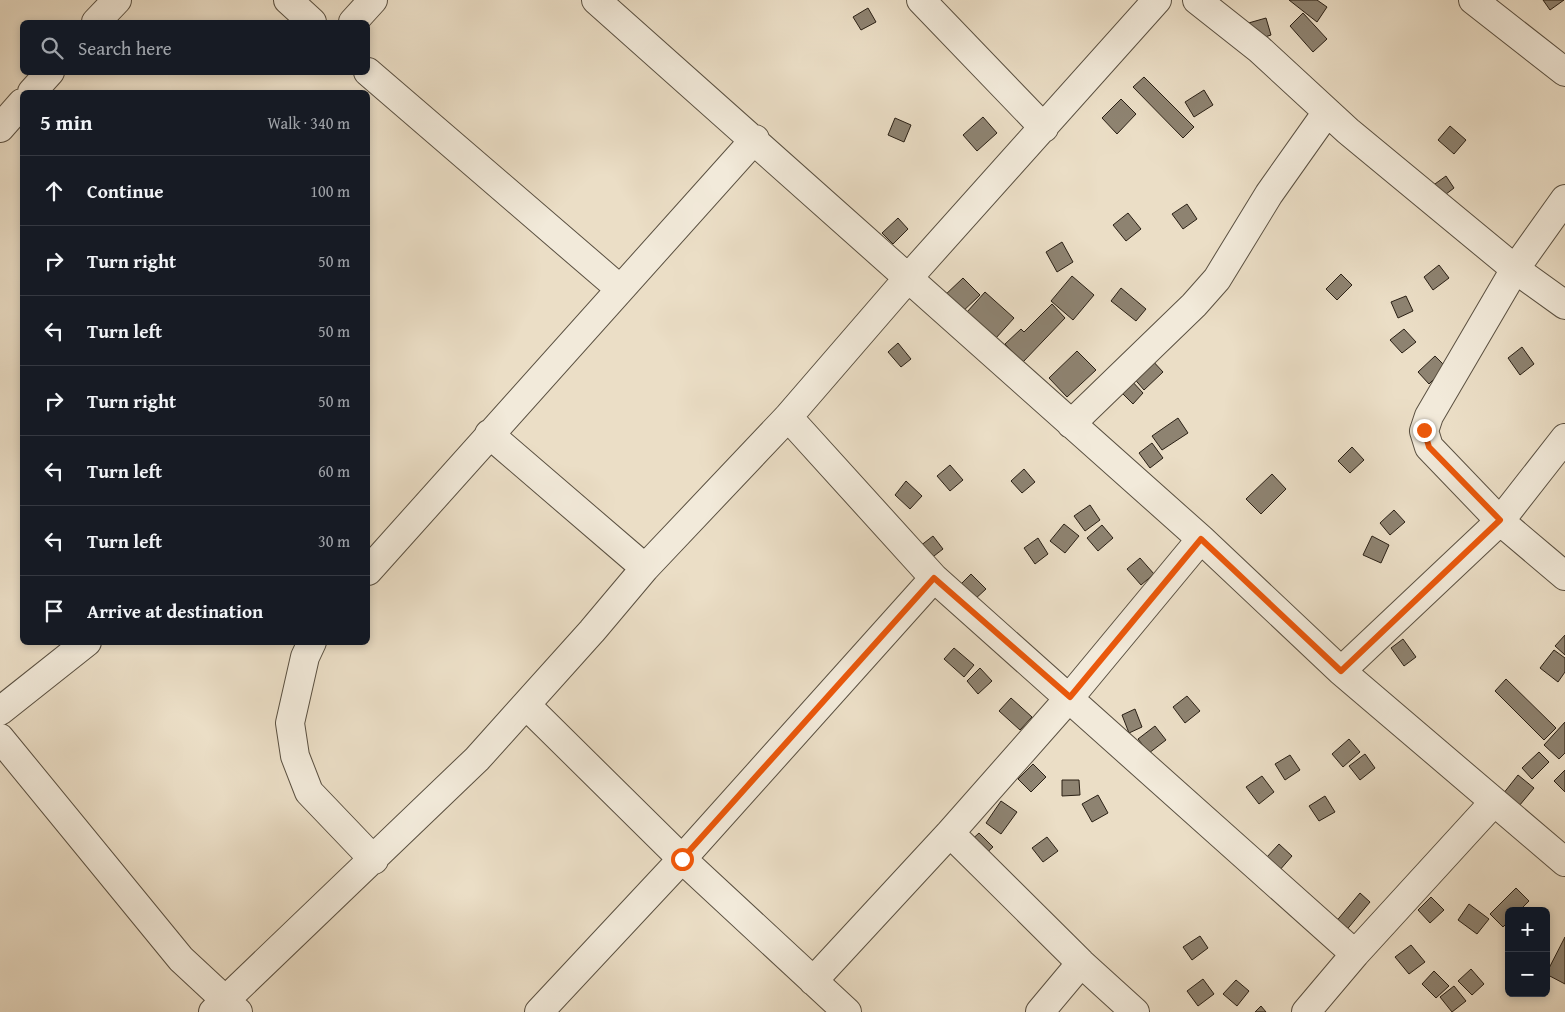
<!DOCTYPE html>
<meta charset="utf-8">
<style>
:root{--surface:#171b24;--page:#20242c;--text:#f1f3f6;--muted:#9ea1a6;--line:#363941}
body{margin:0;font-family:"Gentium Book Plus",serif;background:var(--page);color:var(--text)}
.controls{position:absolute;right:15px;bottom:15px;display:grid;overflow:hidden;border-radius:8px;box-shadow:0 2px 8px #0003}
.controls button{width:45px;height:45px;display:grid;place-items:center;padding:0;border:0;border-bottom:1px solid var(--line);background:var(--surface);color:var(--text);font:25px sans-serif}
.stop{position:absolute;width:15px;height:15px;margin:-11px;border:4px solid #ea580c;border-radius:50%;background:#fff}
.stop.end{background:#ea580c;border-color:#fff;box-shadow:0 1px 5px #0008}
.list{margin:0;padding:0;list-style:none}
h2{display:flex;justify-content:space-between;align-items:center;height:65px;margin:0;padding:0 20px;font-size:21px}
h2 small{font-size:16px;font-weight:400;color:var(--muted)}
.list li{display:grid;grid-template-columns:32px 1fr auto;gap:15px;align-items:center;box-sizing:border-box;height:70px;padding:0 20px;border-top:1px solid var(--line)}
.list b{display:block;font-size:19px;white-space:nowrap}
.list em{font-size:16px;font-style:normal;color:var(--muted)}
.icon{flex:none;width:28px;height:28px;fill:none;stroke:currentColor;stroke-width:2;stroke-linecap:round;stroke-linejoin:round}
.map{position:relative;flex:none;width:1565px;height:1012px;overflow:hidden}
.search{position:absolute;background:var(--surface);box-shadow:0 2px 8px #0003;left:20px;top:20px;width:350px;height:55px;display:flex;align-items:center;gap:12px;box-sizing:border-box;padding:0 18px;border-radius:8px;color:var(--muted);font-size:19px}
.panel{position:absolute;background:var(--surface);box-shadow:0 2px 8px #0003;left:20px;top:90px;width:350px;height:555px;border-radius:8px}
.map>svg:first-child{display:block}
.building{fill:#8e8371;stroke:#2a2015}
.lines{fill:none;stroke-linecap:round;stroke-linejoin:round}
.minor-casing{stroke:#5a5041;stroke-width:30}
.minor{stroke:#f2eada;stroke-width:28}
.route{stroke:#ea580c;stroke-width:6}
</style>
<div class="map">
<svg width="1565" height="1012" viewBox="0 0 1565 1012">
<rect width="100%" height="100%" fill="#ebdec6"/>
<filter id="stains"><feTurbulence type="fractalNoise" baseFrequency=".004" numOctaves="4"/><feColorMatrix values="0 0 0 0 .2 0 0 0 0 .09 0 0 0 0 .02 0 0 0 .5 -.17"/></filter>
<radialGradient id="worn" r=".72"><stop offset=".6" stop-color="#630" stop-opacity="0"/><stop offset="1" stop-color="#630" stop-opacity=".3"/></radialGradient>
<path class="building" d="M1289,0H1317L1327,7L1317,22Z
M1543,0H1564L1550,10Z
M868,8L876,22L861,30L853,17Z
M1303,13L1327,39L1313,52L1290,26Z
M1266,18L1271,35L1250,42L1245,24Z
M1144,77L1194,127L1183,138L1133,87Z
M1204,90L1213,105L1194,117L1185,102Z
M1121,99L1136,114L1117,134L1102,118Z
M983,117L997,133L977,151L963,135Z
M895,118L911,125L904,142L888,135Z
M1450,126L1466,140L1454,154L1438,140Z
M1446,176L1454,188L1437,201L1428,189Z
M1187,204L1197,219L1183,229L1172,214Z
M1128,213L1141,229L1126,241L1113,225Z
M898,218L908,229L893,244L882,233Z
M1062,242L1073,262L1057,272L1046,252Z
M1439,265L1449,278L1433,290L1424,277Z
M1341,274L1352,285L1337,300L1326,289Z
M1072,276L1094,295L1073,320L1051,301Z
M963,278L980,295L959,315L943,297Z
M1121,288L1146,309L1136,321L1111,301Z
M985,292L1014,318L996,338L967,312Z
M1406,296L1413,311L1398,318L1391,302Z
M1052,304L1065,318L1023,362L1005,344L1021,329L1024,332Z
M1404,329L1416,342L1402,353L1390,340Z
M898,343L911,359L901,367L888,352Z
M1522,347L1534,364L1520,375L1508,358Z
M1077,351L1096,370L1067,397L1049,378Z
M1435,356L1446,367L1429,384L1418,372Z
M1151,359L1163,372L1144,390L1132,376Z
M1130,379L1143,393L1133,404L1119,390Z
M1178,418L1188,433L1162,450L1152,436Z
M1152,443L1163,458L1150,468L1139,453Z
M1352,447L1364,460L1350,473L1338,461Z
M950,465L963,480L950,491L937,476Z
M1024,469L1035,482L1022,493L1011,481Z
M1272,474L1286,489L1261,514L1246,499Z
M906,481L922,496L910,509L895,495Z
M1090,505L1100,520L1085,531L1074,516Z
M1394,510L1405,522L1390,535L1380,523Z
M1064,524L1079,536L1065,553L1050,541Z
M1102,525L1113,538L1098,551L1087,538Z
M933,536L943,549L925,563L915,550Z
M1372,536L1389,545L1381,563L1363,555Z
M1038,538L1048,554L1035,564L1024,548Z
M1140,558L1154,574L1141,585L1127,569Z
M971,574L986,589L974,600L960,585Z
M1565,635V655L1555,646Z
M1403,639L1416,657L1404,666L1391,648Z
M954,648L974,665L964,677L944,659Z
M1554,650L1565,658V672L1558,682L1540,668Z
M980,668L992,681L978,694L967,681Z
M1506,679L1556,728L1544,740L1495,691Z
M1187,696L1200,711L1185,723L1173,707Z
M1011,698L1032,717L1020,730L999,711Z
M1135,709L1142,727L1129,733L1122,715Z
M1565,722V753L1559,759L1544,745Z
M1155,726L1166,740L1149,753L1138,739Z
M1349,739L1360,752L1343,767L1332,754Z
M1539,752L1549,762L1532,779L1522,768Z
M1365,754L1375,768L1360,780L1349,766Z
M1290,755L1300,770L1285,780L1275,764Z
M1033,764L1046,777L1031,792L1018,779Z
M1565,770V792L1554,781Z
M1518,775L1534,788L1519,806L1503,794Z
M1262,776L1274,792L1259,804L1246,787Z
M1062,780H1079L1080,795L1062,796Z
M1098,795L1108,813L1092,822L1082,804Z
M1325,796L1335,812L1319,821L1309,806Z
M1001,801L1017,812L1001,834L986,823Z
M979,833L993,847L981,858L967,844Z
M1047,837L1058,851L1043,862L1032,848Z
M1279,844L1292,856L1279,871L1266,858Z
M1516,888L1529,901L1519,911H1509V921L1503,927L1490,914Z
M1360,893L1370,902L1344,933L1334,924Z
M1431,897L1444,910L1430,923L1418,910Z
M1469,904L1489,919L1477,934L1458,920Z
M1200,936L1208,948L1192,960L1183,947Z
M1565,937V984L1546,974Z
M1411,945L1425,962L1409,974L1395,957Z
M1471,969L1484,984L1472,995L1458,981Z
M1434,971L1449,986L1436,998L1422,984Z
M1203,979L1214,994L1198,1006L1187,991Z
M1236,980L1249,991L1237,1006L1223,994Z
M1454,986L1466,1001L1452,1012L1440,997Z
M1261,1006L1266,1012H1255Z"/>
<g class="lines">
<defs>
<path id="minor" d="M288,0L312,22
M596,0L1201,539L1341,671L1565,862
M921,0L1044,128
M1197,0L1259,49L1348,131L1515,269L1565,305
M1473,0L1565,72
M96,22L117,0
M353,22L373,0
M368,72L620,289
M32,92L50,72
M0,128L22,103
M1565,199L1515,269L1429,416L1424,431L1429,447L1500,521L1565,576
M788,417L934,578L1355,954
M1071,424L1194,305L1217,279L1269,194L1327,112
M489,434L645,568
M368,571L755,139
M312,642L305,657L290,723L295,756L309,792L374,860
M1341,671L1500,521L1565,438
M526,705L682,859L847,1012
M0,711L87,642
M0,738L181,959L238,1012
M950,833L1081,963L1135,1012
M813,981L950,833L1070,697L1201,539
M213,1012L477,759L592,631L645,568L788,417L909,277L1157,0
M539,1012L682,859L934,578
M1040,1012L1081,963
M1306,1012L1355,954L1494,802"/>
</defs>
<use href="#minor" class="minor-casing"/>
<use href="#minor" class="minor"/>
</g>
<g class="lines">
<path class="route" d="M682,859L934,578L1070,697L1201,539L1341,671L1500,520L1429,447L1424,430"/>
</g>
<rect width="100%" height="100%" filter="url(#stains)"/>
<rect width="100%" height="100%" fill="url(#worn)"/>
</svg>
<div class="controls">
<button>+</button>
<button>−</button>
</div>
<div class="stop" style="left:682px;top:859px"></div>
<div class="stop end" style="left:1424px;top:430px"></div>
<div class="search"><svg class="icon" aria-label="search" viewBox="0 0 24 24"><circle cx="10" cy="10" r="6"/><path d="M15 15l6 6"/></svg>Search here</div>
<section class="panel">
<h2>5 min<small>Walk · 340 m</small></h2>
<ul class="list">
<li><svg class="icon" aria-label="ahead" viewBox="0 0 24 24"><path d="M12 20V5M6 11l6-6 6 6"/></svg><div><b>Continue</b></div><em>100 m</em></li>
<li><svg class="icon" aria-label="right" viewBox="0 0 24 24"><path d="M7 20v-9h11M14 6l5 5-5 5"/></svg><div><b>Turn right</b></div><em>50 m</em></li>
<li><svg class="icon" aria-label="left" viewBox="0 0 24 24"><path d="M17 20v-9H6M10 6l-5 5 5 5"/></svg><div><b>Turn left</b></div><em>50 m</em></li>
<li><svg class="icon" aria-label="right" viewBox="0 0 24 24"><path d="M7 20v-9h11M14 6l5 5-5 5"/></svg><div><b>Turn right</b></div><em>50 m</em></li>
<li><svg class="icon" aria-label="left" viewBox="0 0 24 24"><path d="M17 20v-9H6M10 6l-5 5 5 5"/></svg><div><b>Turn left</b></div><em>60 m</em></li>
<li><svg class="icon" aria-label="left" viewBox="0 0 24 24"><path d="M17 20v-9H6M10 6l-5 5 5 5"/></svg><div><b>Turn left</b></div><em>30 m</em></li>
<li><svg class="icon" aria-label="arrive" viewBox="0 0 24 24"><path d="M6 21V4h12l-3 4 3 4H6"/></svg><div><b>Arrive at destination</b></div></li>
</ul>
</section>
</div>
